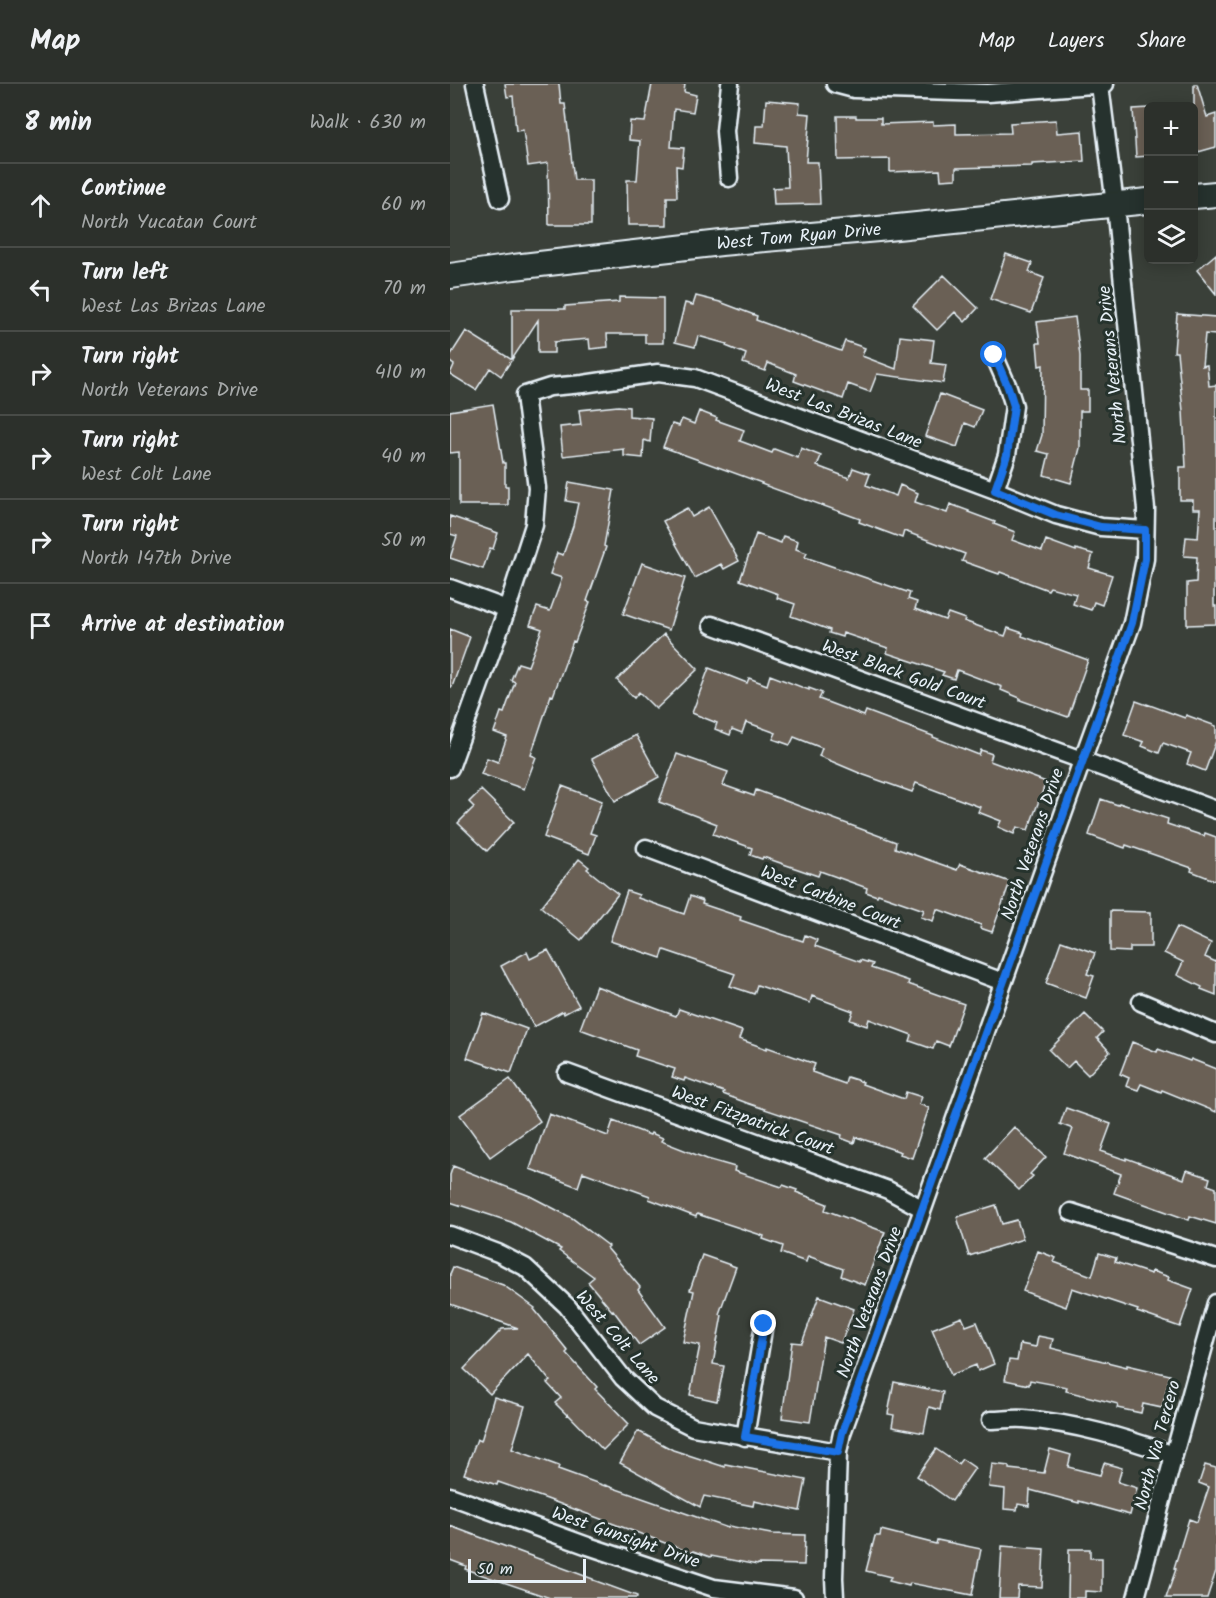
<!DOCTYPE html>
<meta charset="utf-8">
<style>
:root{--surface:#2c302b;--page:#383c37;--text:#f1f3f6;--muted:#a6a9a9;--line:#484b47}
body{margin:0;font-family:Kalam,sans-serif;background:var(--page);color:var(--text)}
.controls{position:absolute;right:18px;top:18px;display:grid;overflow:hidden;border-radius:9px;box-shadow:0 3px 15px #0003}
.controls button{width:54px;height:54px;display:grid;place-items:center;padding:0;border:0;border-bottom:2px solid var(--line);background:var(--surface);color:var(--text);font:30px sans-serif}
.scale{position:absolute;left:18px;bottom:15px;width:118px;box-sizing:border-box;padding-left:6px;border:3px solid #e8f1f8;border-top:0;font-size:16px;line-height:21px;white-space:nowrap;color:#e8f1f8;-webkit-text-stroke:4px #26332d;paint-order:stroke}
.stop{position:absolute;width:18px;height:18px;margin:-14px;border:4px solid #1a73e8;border-radius:50%;background:#fff}
.stop.end{background:#1a73e8;border-color:#fff;box-shadow:0 2px 6px #0008}
.list{margin:0;padding:0;list-style:none}
h2{display:flex;justify-content:space-between;align-items:center;height:78px;margin:0;padding:0 24px;font-size:26px}
h2 small{font-size:20px;font-weight:400;color:var(--muted)}
.list li{display:grid;grid-template-columns:39px 1fr auto;gap:18px;align-items:center;box-sizing:border-box;height:84px;padding:0 24px;border-top:2px solid var(--line)}
.list b{display:block;font-size:22px;white-space:nowrap}
.list p{margin:0;font-size:20px;white-space:nowrap;color:var(--muted)}
.list em{font-size:20px;font-style:normal;color:var(--muted)}
.icon{flex:none;width:33px;height:33px;fill:none;stroke:currentColor;stroke-width:2;stroke-linecap:round;stroke-linejoin:round}
.map{position:relative;flex:none;width:766px;height:1514px;overflow:hidden}
header{display:flex;align-items:center;gap:36px;box-sizing:border-box;height:84px;padding:0 30px;background:var(--surface);border-bottom:2px solid var(--line)}
header strong{font-size:28px}
nav{display:flex;gap:33px;margin-inline-start:auto;font-size:21px}
main{display:flex}
aside{flex:1;background:var(--surface)}
.map>svg:first-child{display:block}
.building{fill:#6a6054;stroke:#e8f1f8;stroke-width:1.5}
.lines{fill:none;stroke-linecap:round;stroke-linejoin:round}
.street-casing{stroke:#e8f1f8;stroke-width:21}
.secondary-casing{stroke:#e8f1f8;stroke-width:28}
.street{stroke:#26332d;stroke-width:16}
.secondary{stroke:#26332d;stroke-width:24}
.route{stroke:#1a73e8;stroke-width:8}
.labels{text-anchor:middle;stroke-width:6;stroke-linejoin:round;paint-order:stroke}
.street-label{font-size:18px;fill:#e8f1f8;stroke:#26332d}
</style>
<header>
<strong>Map</strong>
<nav><a>Map</a><a>Layers</a><a>Share</a></nav>
</header>
<main>
<aside>
<h2>8 min<small>Walk · 630 m</small></h2>
<ul class="list">
<li><svg class="icon" aria-label="ahead" viewBox="0 0 24 24"><path d="M12 20V5M6 11l6-6 6 6"/></svg><div><b>Continue</b><p>North Yucatan Court</p></div><em>60 m</em></li>
<li><svg class="icon" aria-label="left" viewBox="0 0 24 24"><path d="M17 20v-9H6M10 6l-5 5 5 5"/></svg><div><b>Turn left</b><p>West Las Brizas Lane</p></div><em>70 m</em></li>
<li><svg class="icon" aria-label="right" viewBox="0 0 24 24"><path d="M7 20v-9h11M14 6l5 5-5 5"/></svg><div><b>Turn right</b><p>North Veterans Drive</p></div><em>410 m</em></li>
<li><svg class="icon" aria-label="right" viewBox="0 0 24 24"><path d="M7 20v-9h11M14 6l5 5-5 5"/></svg><div><b>Turn right</b><p>West Colt Lane</p></div><em>40 m</em></li>
<li><svg class="icon" aria-label="right" viewBox="0 0 24 24"><path d="M7 20v-9h11M14 6l5 5-5 5"/></svg><div><b>Turn right</b><p>North 147th Drive</p></div><em>50 m</em></li>
<li><svg class="icon" aria-label="arrive" viewBox="0 0 24 24"><path d="M6 21V4h12l-3 4 3 4H6"/></svg><div><b>Arrive at destination</b></div></li>
</ul>
</aside>
<div class="map">
<svg width="766" height="1514" viewBox="0 0 766 1514">
<rect width="100%" height="100%" fill="#3a4039"/>
<filter id="ink" filterUnits="userSpaceOnUse"><feTurbulence type="fractalNoise" baseFrequency=".0167" numOctaves="2"/><feDisplacementMap in="SourceGraphic" scale="12" xChannelSelector="R" yChannelSelector="G"/><feConvolveMatrix kernelMatrix="1 2 1 2 8 2 1 2 1" color-interpolation-filters="sRGB"/></filter>
<g filter="url(#ink)">
<path class="building" d="M55,0H109L111,20H115L124,96H141V141H99L98,79L78,82L73,46L66,47L63,12L57,13Z
M202,0H235L234,8L246,11L243,28L224,25L221,63L234,64L232,83L226,82L227,113H217V141H178L177,96H187L190,57L179,56L180,37L195,38Z
M744,0H747L757,33L766,30V63L748,68L744,52Z
M316,16L350,19L349,29L360,30L356,78H368L370,120L324,121L323,104L338,103L336,62L305,59L306,42H314Z
M699,24V72L686,73L683,25Z
M387,32H406V34H431V40L483,38V41L506,40V50L561,49L560,39L606,36L607,49L632,47L634,77L582,80V82L506,84V95L491,96L490,86L440,88V75L388,76Z
M556,170L582,179L579,188L594,194L581,229L540,215Z
M766,170V210L747,186Z
M494,191L528,224L515,238L505,228L487,246L463,222Z
M246,212L270,218L307,232L306,236L391,267L395,257L415,264L412,272L446,285L450,252L484,256L481,279L496,281L493,299L427,290L420,308L398,300L393,315L344,297L346,290L318,279L315,287L293,279L296,270L276,262L277,260L248,252L245,263L225,258L235,219L243,221Z
M169,213L213,214V259H195V250H157L158,263L140,265L139,255L104,258V269H88V236L51,292L40,284L26,306L0,290L4,281L0,278V272L16,247L62,276V225H115V222L169,218Z
M727,230L766,233V251L755,250L752,282L757,281L759,302L766,301V484H764V522H766V540L737,541V499L746,498L747,473L734,472L736,453L748,454L750,425H743V416H730V383H736L733,327L727,268H724Z
M625,233L630,272V306H638V327H630V364L621,399L594,391L599,370L587,367L592,351L593,281L589,282L587,259H590L587,238Z
M490,310L532,326L525,343L515,339L507,363L475,352Z
M43,320L53,379H55V402H58V421H9V368L0,369V327Z
M168,322L179,323V332L202,334L200,358L194,356L193,374L174,372V365L113,372L110,343L131,341L129,326Z
M249,327L267,334L266,336L294,346L290,357L322,369L324,365L348,374L351,364L371,372L367,382L399,394L403,384L420,390L416,401L446,412L450,401L468,409L465,418L497,429L500,420L519,427L518,428L545,438L544,440L565,448L562,456L592,467L596,456L626,467V465L643,470L639,484L662,491L652,521L644,518L641,526L623,520L626,510L600,503L598,506L550,488L549,490L512,477L515,470L454,447L452,454L409,438L410,435L355,415V416L311,400L312,399L213,363L222,340L229,342L232,335L244,340Z
M119,398L164,406L154,462L156,463L137,517L140,518L125,558L123,557L103,612L101,611L81,671L86,673L74,705L31,690L37,674L48,678L57,653L44,648L51,628L54,629L65,598L61,596L68,579L78,582L92,545L80,541L87,523L100,527L112,494L100,490L107,469L113,471L123,442L128,419L116,417Z
M259,423L289,477L274,485L271,480L245,494L213,437L237,424L242,433Z
M0,432L48,449L43,465L40,464L33,485L0,474L7,452L0,450Z
M306,450L331,459L333,452L348,457L346,465L357,469L355,473L460,509L458,515L467,518L465,525L495,536L498,529L515,535L514,537L555,552L558,544L573,549L572,552L638,576L618,633L570,616V614L551,606L552,603L507,586L504,595L492,591L494,588L437,569L438,564L393,549L392,553L379,549L380,546L341,532L345,520L327,514L328,510L290,496Z
M192,479L235,494L219,546L173,530Z
M0,545L20,553L2,603H0Z
M214,550L248,585L206,625L189,608L184,614L167,596Z
M259,584L297,599L299,594L317,601L320,591L359,606V604L372,609L369,615L414,632L416,627L483,652V653L529,671L531,666L542,670L540,677L596,698L578,746L567,743L564,750L548,743L551,737L528,728L530,723L466,699L462,708L414,691L369,672L372,664L344,653L340,661L323,655L326,649L296,638L292,649L282,645L280,651L265,645L267,639L242,629Z
M686,617L697,621V620L735,634L736,631L766,642V657L755,687L737,680L741,669L713,659L709,669L692,662L694,658L674,651Z
M186,651L209,693L165,717L142,675Z
M227,670L278,688L273,701L304,712L306,706L333,716L446,758L445,764L507,786L510,780L560,798L542,848L530,844L531,841L487,825L483,837L471,833L474,826L428,810L427,812L416,808L417,804L370,787L368,792L313,773L312,775L300,771L302,764L263,750L267,740L209,718Z
M112,702L152,717L140,749L146,751L139,770L94,753Z
M31,706L64,738L37,767L8,739L24,723L19,718Z
M651,715L668,721L669,719L718,735L717,740L754,752L755,749L766,753V797L741,787L742,784L676,761L675,764L639,751Z
M129,775L139,783L137,785L168,810L131,856L91,823Z
M177,807L189,811L188,814L234,830L240,812L253,817L252,820L291,833L290,836L331,850L353,857L355,851L367,856L365,862L410,878V876L423,880L421,884L459,897L458,900L514,920L499,962L486,957L483,965L460,957L462,951L419,935L417,942L400,936L403,927L362,912L360,919L307,901L304,910L280,902L285,890L214,866L211,874L160,857Z
M660,827L701,828V863H680V868L660,867Z
M727,843L761,859L755,873L766,878V911L751,905L752,903L727,891L733,878L714,869Z
M611,857L645,869L637,890L644,892L636,914L596,899Z
M98,866L129,922L114,930L113,927L84,943L51,882L77,868L80,875Z
M146,902L226,932L229,925L292,947L289,955L317,965V963L365,980L362,988L395,1000L397,993L413,998L412,1000L454,1015L456,1008L472,1013L469,1020L479,1024L462,1074L450,1070L451,1068L406,1053L404,1059L391,1054L392,1051L297,1019L273,1010L274,1008L235,994L234,997L222,993L225,985L185,972L187,966L130,945Z
M33,929L77,945L61,989L17,974Z
M635,930L653,948L647,954L660,968L638,991L624,977L617,984L599,966Z
M682,958L707,968L708,965L740,977L741,975L766,985V1028L712,1006L711,1008L691,1000L688,1006L676,1002L679,994L670,990Z
M60,995L90,1037L40,1073L10,1031Z
M616,1024L661,1040L651,1067L676,1076V1074L734,1095L737,1086L760,1094L758,1101L766,1104V1140L740,1132L739,1136L664,1109L671,1090L614,1069L623,1045L610,1040Z
M99,1030L158,1052L163,1037L200,1051L201,1049L213,1054L211,1057L257,1075L285,1083L284,1087L332,1103L333,1101L347,1106L346,1108L377,1120L375,1126L435,1148L415,1201L391,1192L393,1185L358,1172L356,1178L331,1169L333,1162L313,1155L314,1152L247,1130L246,1133L199,1115L200,1112L133,1088L128,1103L80,1085Z
M564,1043L596,1073L580,1090L583,1092L569,1106L535,1074Z
M3,1082L80,1112L122,1134L159,1162L157,1164L190,1203L188,1206L215,1243L189,1261L163,1226L162,1227L138,1198L144,1193L109,1167L111,1165L61,1138L0,1118V1091Z
M546,1121L552,1140L567,1136L573,1155L519,1172L507,1133Z
M588,1167L606,1174L604,1178L642,1192L649,1169L666,1174L665,1178L701,1190L702,1187L719,1193L718,1196L743,1205L730,1243L687,1228L688,1226L622,1204L616,1223L573,1207Z
M252,1171L286,1183L269,1230L272,1231L263,1280L274,1282L267,1317L240,1311L250,1261L233,1258L244,1207L240,1206Z
M3,1183L53,1201L85,1224L84,1225L118,1267L116,1269L147,1303L145,1305L179,1340L153,1366L118,1330L117,1331L105,1319L111,1314L97,1299L100,1297L78,1270L40,1310L14,1285L52,1245L68,1244L0,1220V1190Z
M369,1212L404,1225L391,1259L374,1253L360,1338L332,1334L342,1258L352,1259Z
M512,1233L516,1242L527,1238L544,1280L528,1287L526,1281L501,1291L482,1245Z
M588,1252L603,1255L601,1264L677,1283V1281L720,1291L712,1324L693,1320L691,1329L667,1324L668,1320L616,1307L617,1303L580,1296L579,1301L555,1296L559,1276L567,1277L570,1260L586,1263Z
M444,1298L493,1308L490,1326L479,1323L474,1349L442,1343L444,1331L438,1330Z
M44,1313L75,1322L62,1365L109,1382L108,1385L155,1402V1401L278,1444L279,1442L321,1450L355,1451L354,1481L308,1480L307,1481L261,1472L260,1473L243,1467L242,1469L97,1415L48,1398L47,1401L14,1390L27,1355L31,1357Z
M188,1347L223,1366L275,1383V1380L356,1396L350,1427L304,1417L303,1422L254,1412L250,1423L170,1379Z
M486,1365L508,1380L512,1375L525,1384L502,1417L467,1392Z
M600,1365L621,1371L618,1383L650,1391L654,1379L672,1384L668,1398L687,1404L680,1431L629,1417V1419L580,1406L579,1422L568,1420L567,1426L554,1425L555,1405L539,1403L542,1380L559,1382V1385L594,1389Z
M755,1381L766,1384V1487L757,1514H716L726,1485L724,1484L739,1435L747,1438L759,1403L749,1399Z
M0,1442L143,1495V1496L187,1512V1514H100L15,1485L16,1482L0,1476Z
M431,1446L486,1460L487,1456L531,1465L522,1511L460,1499L459,1502L439,1497L441,1493L416,1487L425,1452H430Z
M552,1462L594,1465L592,1503L568,1502L567,1514H549Z
M619,1465H640V1474H652V1508L635,1507V1514H618Z"/>
<g class="lines">
<defs>
<path id="street" d="M25,0L50,115
M385,0L404,5L538,9L655,0
M279,94L275,47L280,0
M544,271L558,303L564,322L557,371L545,406
M0,504L57,525
M262,541L670,690L766,726
M0,684L57,525L84,441L87,404L75,311L100,303L133,300L208,289L245,294L545,406L606,431L651,443L695,446
M196,764L553,898
M691,918L766,950
M117,989L438,1106L473,1125
M621,1128L766,1175
M0,1151L48,1169L75,1183L117,1222L173,1294L205,1324L243,1343L388,1368
M541,1336C552,1336 563,1334 574,1335C625,1339 675,1354 724,1371
M295,1353L314,1240
M0,1412L138,1462L264,1504L344,1514
M385,1514L384,1494L388,1368L392,1349L473,1125L632,677L682,539L695,475L696,425L665,121L650,1
M686,1514L724,1371L766,1219"/>
<g id="secondary">
<path d="M744,112L766,110"/>
<path id="s1" d="M0,192L64,183L271,159L428,145L698,117"/>
</g>
</defs>
<use href="#street" class="street-casing"/>
<use href="#secondary" class="secondary-casing"/>
<use href="#street" class="street"/>
<use href="#secondary" class="secondary"/>
</g>
</g>
<g class="lines" filter="url(#ink)">
<path class="route" d="M314,1240L295,1353L388,1368L392,1349L682,539L695,475V446L651,443L606,431L545,406L557,371L564,322L558,303L544,271"/>
</g>
<g class="labels">
<g class="street-label">
<text dy="6" stroke="none"><textPath href="#s1" startOffset="351">West Tom Ryan Drive</textPath></text>
<text transform="translate(662 281) rotate(-96)" y="6">North Veterans Drive</text>
<text transform="translate(394 329) rotate(21)" y="6">West Las Brizas Lane</text>
<text transform="translate(454 590) rotate(20)" y="6">West Black Gold Court</text>
<text transform="translate(582 760) rotate(-71)" y="6">North Veterans Drive</text>
<text transform="translate(381 813) rotate(21)" y="6">West Carbine Court</text>
<text transform="translate(303 1036) rotate(20)" y="6">West Fitzpatrick Court</text>
<text transform="translate(419 1218) rotate(-70)" y="6">North Veterans Drive</text>
<text transform="translate(168 1253) rotate(49)" y="6">West Colt Lane</text>
<text transform="translate(707 1361) rotate(-75)" y="6">North Via Tercero</text>
<text transform="translate(176 1453) rotate(19)" y="6">West Gunsight Drive</text>
</g>
</g>
</svg>
<div class="controls">
<button>+</button>
<button>−</button>
<button><svg class="icon" aria-label="layers" viewBox="0 0 24 24"><path d="M12 4l9 5-9 5-9-5zM3 14l9 5 9-5"/></svg></button>
</div>
<div class="scale">50 m</div>
<div class="stop" style="left:544px;top:271px"></div>
<div class="stop end" style="left:314px;top:1240px"></div>
</div>
</main>
